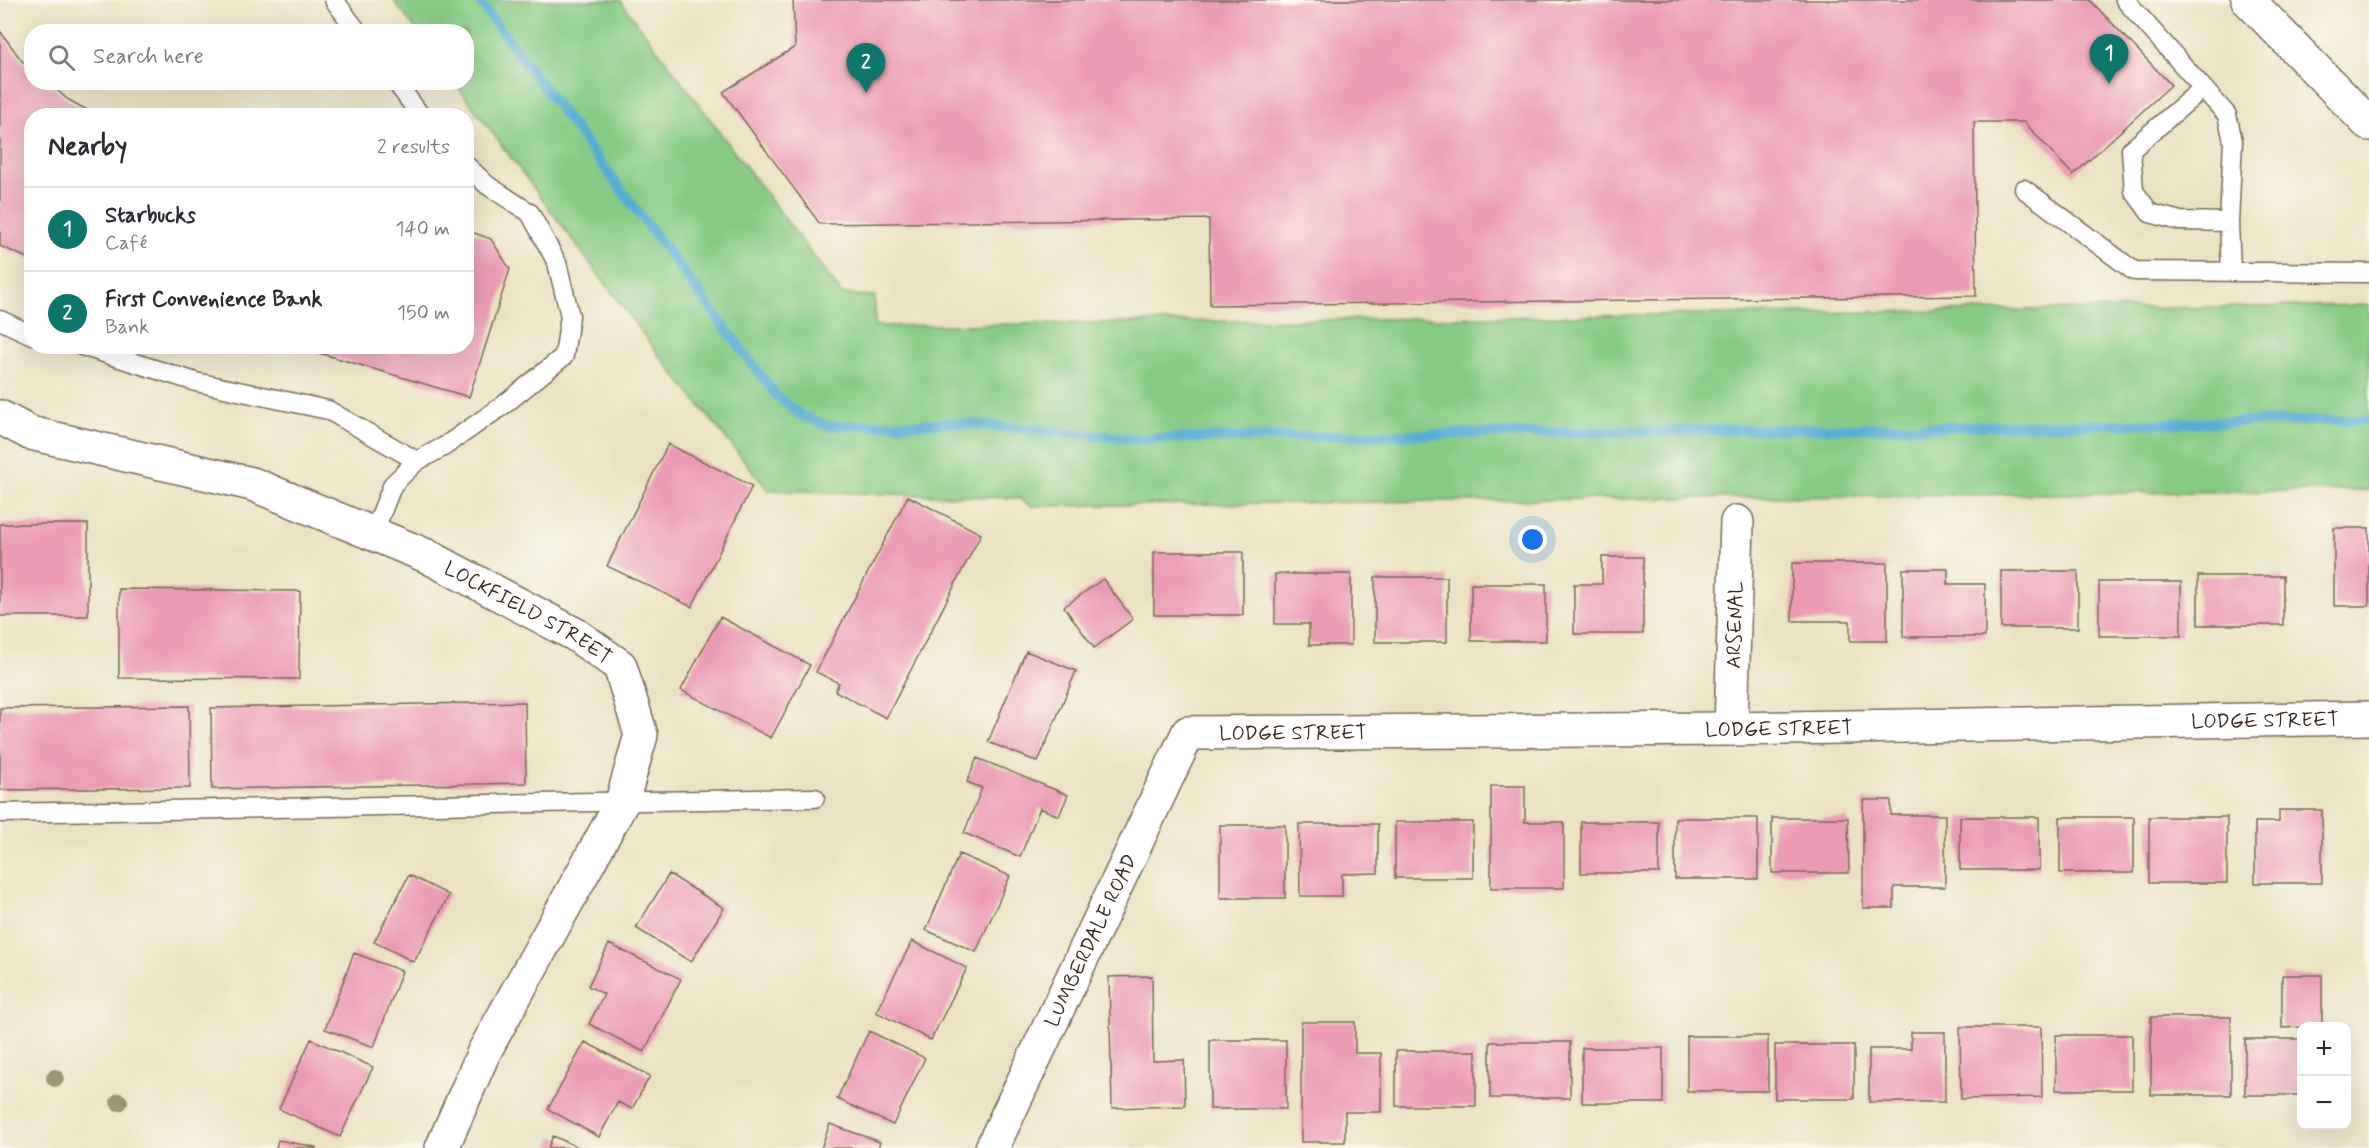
<!DOCTYPE html>
<meta charset="utf-8">
<style>
:root{--surface:#fff;--page:#f7f7f7;--text:#2b2b33;--muted:#7c7c81;--line:#e1e1e2;--accent:#0f766e}
body{margin:0;font-family:Mynerve,sans-serif;background:var(--page);color:var(--text)}
.controls{position:absolute;right:18px;bottom:18px;display:grid;overflow:hidden;border-radius:12px;box-shadow:0 6px 24px #0002}
.controls button{width:54px;height:54px;display:grid;place-items:center;padding:0;border:0;border-bottom:2px solid var(--line);background:var(--surface);color:var(--text);font:30px sans-serif}
.you{position:absolute;left:1533px;top:540px;width:21px;height:21px;margin:-15px;border:4px solid #fff;border-radius:50%;background:#1a73e8;box-shadow:0 0 0 9px #1a73e833}
.badge{display:grid;place-items:center;width:39px;height:39px;border-radius:50%;background:var(--accent);color:#fff;font-size:20px;font-weight:700}
.pin{position:absolute;translate:-50% -50px;filter:drop-shadow(0 2px 3px #0008)}
.pin::after{content:'';position:absolute;top:32px;width:21px;height:18px;background:inherit;clip-path:polygon(0 0,100% 0,50% 100%)}
.list{margin:0;padding:0;list-style:none}
h2{display:flex;justify-content:space-between;align-items:center;height:78px;margin:0;padding:0 24px;font-size:26px}
h2 small{font-size:20px;font-weight:400;color:var(--muted)}
.list li{display:grid;grid-template-columns:39px 1fr auto;gap:18px;align-items:center;box-sizing:border-box;height:84px;padding:0 24px;border-top:2px solid var(--line)}
.list b{display:block;font-size:22px;white-space:nowrap}
.list p{margin:0;font-size:20px;white-space:nowrap;color:var(--muted)}
.list em{font-size:20px;font-style:normal;color:var(--muted)}
.icon{flex:none;width:33px;height:33px;fill:none;stroke:currentColor;stroke-width:2;stroke-linecap:round;stroke-linejoin:round}
.map{position:relative;flex:none;width:2369px;height:1148px;overflow:hidden}
.search{position:absolute;background:var(--surface);box-shadow:0 6px 24px #0002;left:24px;top:24px;width:450px;height:66px;display:flex;align-items:center;gap:15px;box-sizing:border-box;padding:0 21px;border-radius:24px;color:var(--muted);font-size:22px}
.panel{position:absolute;background:var(--surface);box-shadow:0 6px 24px #0002;left:24px;top:108px;width:450px;height:246px;border-radius:24px}
.map>svg:first-child{display:block}
.green{fill:#87cb84;stroke:#617a51;stroke-width:1.5}
.lines{fill:none;stroke-linecap:round;stroke-linejoin:round}
.stream{stroke:#57add3;stroke-width:10}
.building{fill:#eb9cb4}
.lane-casing{stroke:#786b57;stroke-width:21}
.street-casing{stroke:#786b57;stroke-width:36}
.secondary-casing{stroke:#786b57;stroke-width:36}
.lane{stroke:#fff;stroke-width:18}
.street{stroke:#fff;stroke-width:33}
.secondary{stroke:#fff;stroke-width:33}
.tree{fill:#969879}
.labels{text-anchor:middle;stroke-width:6;stroke-linejoin:round;paint-order:stroke}
.street-label{font-size:20px;fill:#3b2a1e;stroke:#fbf7ec}
</style>
<div class="map">
<svg width="2369" height="1148" viewBox="0 0 2369 1148">
<rect width="100%" height="100%" fill="#fbf7ec"/>
<filter id="ink" filterUnits="userSpaceOnUse"><feTurbulence type="fractalNoise" baseFrequency=".0167" numOctaves="2"/><feDisplacementMap in="SourceGraphic" scale="12" xChannelSelector="R" yChannelSelector="G"/><feConvolveMatrix kernelMatrix="1 2 1 2 8 2 1 2 1" color-interpolation-filters="sRGB"/></filter>
<filter id="wash" filterUnits="userSpaceOnUse"><feTurbulence type="fractalNoise" baseFrequency=".008" numOctaves="4" result="noise"/><feDisplacementMap in="SourceGraphic" scale="24" xChannelSelector="R" yChannelSelector="G"/><feGaussianBlur stdDeviation="1.35" result="paint"/><feColorMatrix in="noise" values="0 0 0 0 0 0 0 0 0 0 0 0 0 0 0 0 0 1.4 0 .05"/><feComposite in="paint" operator="in"/></filter>
<g filter="url(#wash)">
<rect width="100%" height="100%" fill="#eae3c2"/>
<path class="green" d="M393,0H620L842,294L875,296V326L2369,305V490L1031,506L1018,498L768,490L658,354L455,83L466,82V32L417,31Z"/>
<g class="lines">
<path class="stream" d="M478,0L776,395L800,415L828,426L953,423L1138,439L2369,420"/>
</g>
<g id="blocks">
<path class="building" d="M793,0H2090L2171,85L2073,175L2024,122H1974L1976,296L1210,305L1209,219L820,224L723,92L795,47Z
M0,31L22,61L32,69V82H48L67,99L98,116H32V260L0,246Z
M466,230L491,239L510,269L469,397L299,347L466,346Z
M668,444L752,486L692,607L607,566Z
M908,496L981,534L886,718L835,691L839,683L816,672Z
M0,524H88V616H0Z
M2334,528H2369V606H2334Z
M1154,552H1243V615H1154Z
M1602,557H1643V634H1574V584H1602Z
M1792,563H1887V641H1850V621H1792Z
M1903,569H1948V584H1985V637H1903Z
M2001,571H2078V628H2001Z
M1275,574H1351V645H1309V624H1275Z
M2198,576H2283V625H2198Z
M1375,577H1447V642H1375Z
M1103,579L1133,619L1094,648L1064,607Z
M2099,582H2181V636H2099Z
M1471,584H1546V641H1471Z
M119,589L300,591L299,679L119,678Z
M720,617L810,665L771,738L681,690Z
M1026,651L1076,671L1038,762L988,742Z
M525,702L526,783L212,789L211,708Z
M189,706L190,788L0,790V708Z
M977,758L1068,795L1059,816L1040,808L1020,857L964,833L982,788L967,782Z
M1491,786H1525V822H1564V888H1491Z
M1863,800H1891V815H1945V887H1894V908H1863Z
M2279,810H2322V883H2255V822H2279Z
M1960,817H2039V870H1960Z
M2060,817H2134V873H2060Z
M2149,817H2227V883H2149Z
M1675,818H1758V879H1675Z
M1772,818H1848L1849,873H1772Z
M1395,822H1473V878H1395Z
M1581,822H1659V873H1581Z
M1299,824H1378V873L1342,874V896H1300Z
M1220,825H1285V898H1220Z
M959,854L1010,876L976,952L926,930Z
M669,874L724,908L691,962L636,928Z
M409,875L449,895L414,962L374,942Z
M912,941L967,968L931,1040L876,1012Z
M609,944L681,979L644,1052L589,1024L604,994L588,986Z
M354,953L402,971L374,1047L325,1029Z
M2282,975H2322V1026L2282,1028Z
M1152,976L1153,1061L1184,1060L1185,1106L1112,1108L1109,977Z
M2151,1017H2231V1095H2151Z
M1301,1022H1355V1053H1381V1112H1345V1142H1301Z
M1960,1027H2041L2042,1097L1961,1099Z
M869,1031L925,1058L893,1125L837,1099Z
M1911,1032H1945V1102H1869V1049H1911Z
M2056,1035H2132V1090H2056Z
M1687,1036H1768V1091H1687Z
M311,1039L373,1067L340,1137L279,1109Z
M2245,1039H2302V1095H2245Z
M1210,1040H1286V1109H1210Z
M585,1042L650,1076L632,1109L618,1102L599,1137L548,1109Z
M1490,1042H1570V1098H1490Z
M1775,1045H1854V1099H1775Z
M1582,1048H1663V1103H1582Z
M1396,1051H1476V1106H1396Z
M830,1124L880,1142L878,1148H821Z
M553,1136L580,1148H548Z
M278,1140L316,1147V1148H276Z"/>
</g>
</g>
<g filter="url(#ink)">
<use href="#blocks" fill-opacity="0" stroke="#786b57" stroke-width="1.5"/>
<g class="lines">
<defs>
<path id="lane" d="M334,0L358,32
M2125,0L2227,115L2233,141L2229,222L2231,272
M396,82L421,116
M2203,88L2131,150L2134,191L2150,213L2180,221L2229,222
M2024,189L2134,271L2369,273
M0,320L32,335
M81,346L196,382L328,410L417,461
M373,534L393,484L417,461L445,446L505,404L564,356L570,316L557,263L530,213L487,185L466,165
M0,813L815,798"/>
<g id="street">
<path id="s1" d="M0,417L30,433L252,484L427,556L576,635L620,666L641,735L622,802L484,1052L442,1148"/>
<path id="s2" d="M1731,729L1737,522"/>
<path id="s3" d="M992,1148L1188,733L1731,729L2369,718"/>
</g>
<path id="secondary" d="M2248,0L2369,124"/>
</defs>
<use href="#lane" class="lane-casing"/>
<use href="#street" class="street-casing"/>
<use href="#secondary" class="secondary-casing"/>
<use href="#lane" class="lane"/>
<use href="#street" class="street"/>
<use href="#secondary" class="secondary"/>
</g>
<g class="tree">
<circle cx="55" cy="1078" r="9"/>
<circle cx="119" cy="1102" r="9"/>
</g>
</g>
<g class="labels">
<g class="street-label">
<text dy="7" stroke="none"><textPath href="#s1" startOffset="567">LOCKFIELD STREET</textPath></text>
<text dy="7" stroke="none"><textPath href="#s2" startOffset="104">ARSENAL</textPath></text>
<text dy="7" stroke="none"><textPath href="#s3" startOffset="1536">LODGE STREET</textPath></text>
<text dy="7" stroke="none"><textPath href="#s3" startOffset="1050">LODGE STREET</textPath></text>
<text dy="7" stroke="none"><textPath href="#s3" startOffset="564">LODGE STREET</textPath></text>
<text dy="7" stroke="none"><textPath href="#s3" startOffset="230">LUMBERDALE ROAD</textPath></text>
</g>
</g>
</svg>
<div class="controls">
<button>+</button>
<button>−</button>
</div>
<div class="you"></div>
<div class="pin badge" style="left:2109px;top:84px">1</div>
<div class="pin badge" style="left:866px;top:93px">2</div>
<div class="search"><svg class="icon" aria-label="search" viewBox="0 0 24 24"><circle cx="10" cy="10" r="6"/><path d="M15 15l6 6"/></svg>Search here</div>
<section class="panel">
<h2>Nearby<small>2 results</small></h2>
<ul class="list">
<li><span class="badge">1</span><div><b>Starbucks</b><p>Café</p></div><em>140 m</em></li>
<li><span class="badge">2</span><div><b>First Convenience Bank</b><p>Bank</p></div><em>150 m</em></li>
</ul>
</section>
</div>
